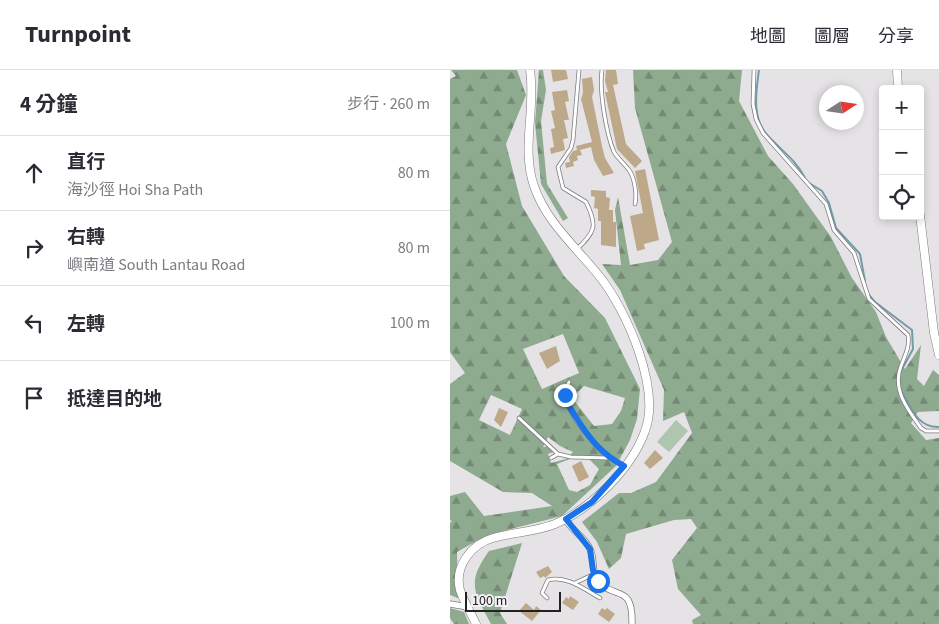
<!DOCTYPE html>
<html lang="zh-TW">
<meta charset="utf-8">
<style>
:root{--surface:#fff;--page:#f7f7f7;--text:#2b2b33;--muted:#7c7c81;--line:#e1e1e2}
body{margin:0;font-family:"Source Sans 3","Noto Sans TC",sans-serif;background:var(--page);color:var(--text)}
.controls{position:absolute;right:15px;top:15px;display:grid;overflow:hidden;border-radius:5px;box-shadow:0 2px 8px #0003}
.controls button{width:45px;height:45px;display:grid;place-items:center;padding:0;border:0;border-bottom:1px solid var(--line);background:var(--surface);color:var(--text);font:25px sans-serif}
.compass{position:absolute;left:369px;top:15px;width:45px;height:45px;border-radius:50%;background:var(--surface);box-shadow:0 2px 8px #0003;rotate:78deg}
.scale{position:absolute;left:15px;bottom:12px;width:96px;box-sizing:border-box;padding-left:5px;border:2px solid #232223;border-top:0;font-size:14px;line-height:18px;white-space:nowrap;color:#232223;-webkit-text-stroke:4px #f2f0f3;paint-order:stroke}
.stop{position:absolute;width:15px;height:15px;margin:-11px;border:4px solid #1a73e8;border-radius:50%;background:#fff}
.stop.end{background:#1a73e8;border-color:#fff;box-shadow:0 1px 5px #0008}
.list{margin:0;padding:0;list-style:none}
h2{display:flex;justify-content:space-between;align-items:center;height:65px;margin:0;padding:0 20px;font-size:21px}
h2 small{font-size:16px;font-weight:400;color:var(--muted)}
.list li{display:grid;grid-template-columns:32px 1fr auto;gap:15px;align-items:center;box-sizing:border-box;height:75px;padding:0 20px;border-top:1px solid var(--line)}
.list b{display:block;font-size:19px;white-space:nowrap}
.list p{margin:0;font-size:16px;white-space:nowrap;color:var(--muted)}
.list em{font-size:16px;font-style:normal;color:var(--muted)}
.icon{flex:none;width:28px;height:28px;fill:none;stroke:currentColor;stroke-width:2;stroke-linecap:round;stroke-linejoin:round}
.map{position:relative;flex:none;width:489px;height:554px;overflow:hidden}
header{display:flex;align-items:center;gap:30px;box-sizing:border-box;height:70px;padding:0 25px;background:var(--surface);border-bottom:1px solid var(--line)}
header strong{font-size:24px}
nav{display:flex;gap:28px;margin-inline-start:auto;font-size:18px}
main{display:flex}
aside{flex:1;background:var(--surface)}
.map>svg:first-child{display:block}
.grass{fill:#aec6af}
.forest{fill:url(#forest-firs);fill-rule:evenodd}
.lines{fill:none;stroke-linecap:round;stroke-linejoin:round}
.stream{stroke:#729ca8;stroke-width:2}
.building{fill:#bda889}
.service-casing{stroke:#7c7a7d;stroke-width:4.5}
.minor-casing{stroke:#7c7a7d;stroke-width:7}
.secondary-casing{stroke:#7c7a7d;stroke-width:9}
.service{stroke:#fff;stroke-width:3}
.minor{stroke:#fff;stroke-width:5.5}
.secondary{stroke:#fff;stroke-width:8}
.route{stroke:#1a73e8;stroke-width:6}
</style>
<header>
<strong>Turnpoint</strong>
<nav><a>地圖</a><a>圖層</a><a>分享</a></nav>
</header>
<main>
<aside>
<h2>4 分鐘<small>步行 · 260 m</small></h2>
<ul class="list">
<li><svg class="icon" aria-label="ahead" viewBox="0 0 24 24"><path d="M12 20V5M6 11l6-6 6 6"/></svg><div><b>直行</b><p>海沙徑 Hoi Sha Path</p></div><em>80 m</em></li>
<li><svg class="icon" aria-label="right" viewBox="0 0 24 24"><path d="M7 20v-9h11M14 6l5 5-5 5"/></svg><div><b>右轉</b><p>嶼南道 South Lantau Road</p></div><em>80 m</em></li>
<li><svg class="icon" aria-label="left" viewBox="0 0 24 24"><path d="M17 20v-9H6M10 6l-5 5 5 5"/></svg><div><b>左轉</b></div><em>100 m</em></li>
<li><svg class="icon" aria-label="arrive" viewBox="0 0 24 24"><path d="M6 21V4h12l-3 4 3 4H6"/></svg><div><b>抵達目的地</b></div></li>
</ul>
</aside>
<div class="map">
<svg width="489" height="554" viewBox="0 0 489 554">
<defs>
<pattern id="forest-firs" width="22" height="20" patternUnits="userSpaceOnUse" patternTransform="scale(1.25)"><rect width="22" height="20" fill="#8eaa8f"/><path d="M5 1l3.5 6h-7zM16 11l3.5 6h-7z" fill="#748a74"/></pattern>
</defs>
<rect width="100%" height="100%" fill="#e5e3e6"/>
<path class="grass" d="M226,350L238,361L219,382L207,372Z"/>
<path class="forest" d="M1,0H67L76,25L56,74L72,136L114,206L155,248L190,319L187,349L180,370L166,396L112,446L57,460L30,469L7,482L8,528L0,525V453L2,451L0,450V426L15,422L34,446L102,436L82,423L53,422L0,391V314L15,303L0,282V9L6,6ZM113,264L129,303L92,319L73,279ZM134,316L175,328L171,341L162,354L144,356L122,328ZM41,325L72,339L60,365L29,350ZM98,367L110,376L123,382L116,389L101,393L98,384L103,382L101,376L93,377ZM120,389H139L149,399L140,415L127,422L119,420L107,394Z
M89,0H93L96,20L91,51L97,114L118,148L113,151L91,114L85,53Z
M183,0H292L289,31L318,86L343,114L381,167L402,208L426,242L436,267L455,299L471,275L467,309L474,316L483,300L489,305V341L468,342L461,353L476,370L489,368V554H243L242,550L251,545L228,519L222,490L247,458L241,449L224,450L176,464L171,488L159,499L147,472L132,452L169,423H181L206,412L242,363L234,342L213,351L214,320L170,220L152,194L171,195L165,140L168,127L180,195L208,190L222,172L185,38Z
M72,473L50,543L57,554H41C24,522 16,513 39,481Z
M0,538L14,542L19,554H4L0,548Z"/>
<g class="lines">
<path class="stream" d="M309,0C306,22 301,49 319,67C333,82 345,89 355,108
M359,113L372,121L379,133L386,158L410,184L415,211
M419,225L425,232L462,260L463,279L451,301
M452,322C461,338 468,358 489,357"/>
</g>
<path class="building" d="M101,0H116L118,9L103,12Z
M156,0H166L168,14L163,15L176,74L192,91L185,98L167,79L156,27L155,22H158L155,11Z
M142,7L144,20L142,27L152,76L155,88L164,103L153,106L144,90L141,77L130,80L132,85L127,86L128,90L123,92L124,96L116,98L115,93L120,92L119,87L123,81L127,80L126,76L142,72L131,29L133,23L132,9Z
M117,20L119,31L115,32L119,50H114L118,68L113,69L115,80L101,84L100,78L104,77L101,59L105,58L101,41L105,40L102,22Z
M195,99L209,170L194,174L195,179L187,181L180,146L193,143L185,101Z
M141,120L156,121V127L160,128L159,140H163V152H166V177L151,175V151H148V139L144,138L145,127L141,126Z
M106,276L110,291L97,299L89,283Z
M49,338L58,342L51,357L44,350Z
M205,380L213,388L200,399L194,393Z
M131,391L139,407L129,412L122,396Z
M98,496L102,502L95,508L94,506L90,508L86,502Z
M120,526L129,532L123,540L112,533L116,527L119,529Z
M76,533L84,540L86,536L91,540L82,551L69,541Z
M152,538L155,540L157,538L165,544L159,552L148,544Z"/>
<g class="lines">
<defs>
<path id="service" d="M152,0C149,20 156,63 164,82C168,89 174,93 179,100C185,108 187,125 185,134
M304,0L303,34L306,49L313,63L376,134L384,160L404,183L419,229L458,265C460,277 455,285 451,296C442,319 457,339 471,358L476,361H489
M127,179C145,162 148,156 136,132L113,118L108,97L121,78L123,70L129,0
M119,312C104,338 152,385 174,396
M69,348L108,384
M101,388L108,384L121,387L159,388
M125,513L144,504
M97,528L92,523L98,510C116,505 134,519 150,528"/>
<path id="minor" d="M115,449C122,461 135,467 140,479C145,489 141,500 147,509C163,532 183,511 182,554
M0,534L18,537"/>
<path id="secondary" d="M447,0L448,19
M470,145L484,263L489,285
M26,554C21,543 14,532 10,520C4,497 21,474 43,468C64,462 85,462 105,454C141,439 182,398 195,361C211,319 177,241 150,207C127,178 96,152 84,116C71,78 86,39 80,0"/>
</defs>
<use href="#service" class="service-casing"/>
<use href="#minor" class="minor-casing"/>
<use href="#secondary" class="secondary-casing"/>
<use href="#service" class="service"/>
<use href="#minor" class="minor"/>
<use href="#secondary" class="secondary"/>
</g>
<g class="lines">
<path class="route" d="M115,325C116,333 121,339 125,346C139,368 151,384 174,396L142,432L116,449L140,479L143,500L148,511"/>
</g>
</svg>
<div class="controls">
<button>+</button>
<button>−</button>
<button><svg class="icon" aria-label="locate" viewBox="0 0 24 24"><circle cx="12" cy="12" r="6"/><path d="M12 2v4M12 18v4M2 12h4M18 12h4"/></svg></button>
</div>
<svg class="compass" viewBox="-18 -18 36 36"><path d="M0-13l5 13h-10z" fill="#e53935"/><path d="M0 13l5-13h-10z" fill="#7c7c81"/></svg>
<div class="scale">100 m</div>
<div class="stop" style="left:148px;top:511px"></div>
<div class="stop end" style="left:115px;top:325px"></div>
</div>
</main>
